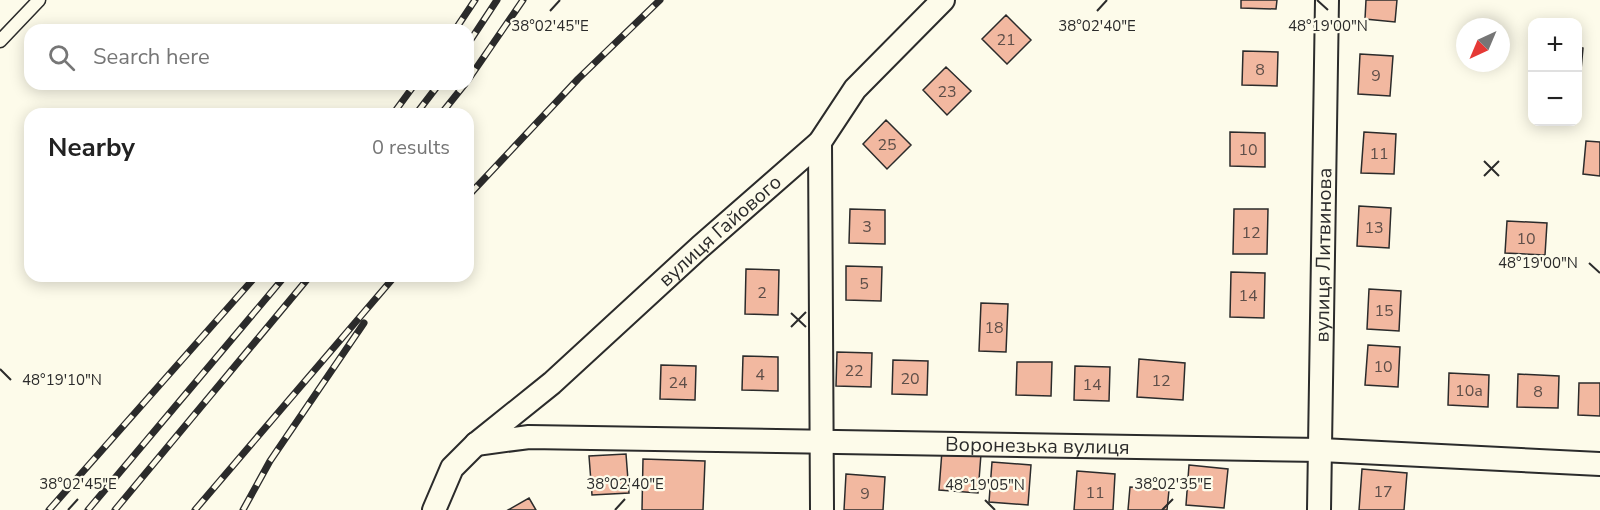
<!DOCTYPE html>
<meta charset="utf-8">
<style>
:root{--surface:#fff;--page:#f2f2f2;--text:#222;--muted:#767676;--line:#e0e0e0}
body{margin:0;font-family:"Nunito Sans",sans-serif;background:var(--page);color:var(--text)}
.controls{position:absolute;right:18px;top:18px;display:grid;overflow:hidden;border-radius:12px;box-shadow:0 3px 15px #0003}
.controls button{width:54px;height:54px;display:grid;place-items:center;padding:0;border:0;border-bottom:2px solid var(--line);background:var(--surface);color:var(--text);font:30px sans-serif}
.compass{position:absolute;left:1456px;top:18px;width:54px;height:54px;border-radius:50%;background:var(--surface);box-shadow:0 3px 15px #0003;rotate:224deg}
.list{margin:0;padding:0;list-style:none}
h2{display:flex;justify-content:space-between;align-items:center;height:78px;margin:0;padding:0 24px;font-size:26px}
h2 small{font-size:20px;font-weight:400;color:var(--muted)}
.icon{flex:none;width:33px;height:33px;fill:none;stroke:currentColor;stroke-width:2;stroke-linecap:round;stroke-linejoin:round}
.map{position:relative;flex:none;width:1600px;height:510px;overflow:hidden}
.search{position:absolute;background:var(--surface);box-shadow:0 3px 15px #0003;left:24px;top:24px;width:450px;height:66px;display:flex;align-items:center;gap:15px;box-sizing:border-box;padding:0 21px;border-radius:18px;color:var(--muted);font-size:22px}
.panel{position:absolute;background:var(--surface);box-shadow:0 3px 15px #0003;left:24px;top:108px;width:450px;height:174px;border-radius:18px}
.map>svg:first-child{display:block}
.building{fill:#f2b8a0;stroke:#2b2b2b;stroke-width:1.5}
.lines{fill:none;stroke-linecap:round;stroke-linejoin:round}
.lane-casing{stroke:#2b2b2b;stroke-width:15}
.street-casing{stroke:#2b2b2b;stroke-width:26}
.lane{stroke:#fdfbea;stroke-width:12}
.street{stroke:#fdfbea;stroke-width:22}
.rail-casing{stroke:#2b2b2b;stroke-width:7}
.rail{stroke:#fdfbea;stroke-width:4.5;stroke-dasharray:14;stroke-linecap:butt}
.ticks{fill:none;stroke:#2b2b2b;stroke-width:2}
.labels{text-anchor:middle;stroke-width:4.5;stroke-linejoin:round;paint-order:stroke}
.number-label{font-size:16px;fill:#5d4e48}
.street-label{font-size:20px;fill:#2b2b2b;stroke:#fdfbea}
.ticks-label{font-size:15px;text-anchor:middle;fill:#2b2b2b;stroke:#fdfbea;stroke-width:4.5;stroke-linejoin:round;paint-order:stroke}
</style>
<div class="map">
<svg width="1600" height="510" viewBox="0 0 1600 510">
<rect width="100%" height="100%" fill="#fdfbea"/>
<path class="building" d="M1241,0H1277L1276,9L1241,8Z
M1366,0H1397L1395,22L1365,19Z
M1006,15L1031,40L1007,64L982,39Z
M1578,47L1583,48L1579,92H1578Z
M1243,51L1278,52L1277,86L1242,85Z
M1360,54L1393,56L1390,96L1358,94Z
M946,67L971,91L947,115L923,90Z
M886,120L911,145L887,169L863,144Z
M1230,132L1265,133V167L1230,166Z
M1364,132L1396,134L1394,174L1361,173Z
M1586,141L1600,142V176L1583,174Z
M1359,206L1391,208L1389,248L1357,246Z
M850,209L885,210V244L849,243Z
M1234,209H1268L1267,254H1233Z
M1507,221L1547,223L1545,255L1505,253Z
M846,266L882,267L881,301L846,300Z
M746,269L779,270L778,315L745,314Z
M1231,272L1265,273L1264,318L1230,317Z
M1369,289L1401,291L1399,331L1367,329Z
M981,303L1008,304L1006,352L979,351Z
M1368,345L1400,347L1398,387L1365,385Z
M837,352L872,353L871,387L836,386Z
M743,356L778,357V391L742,390Z
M1139,359L1185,363L1183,400L1137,397Z
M893,360L928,361L927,395L892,394Z
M1017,362H1052L1051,396L1016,395Z
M661,365L696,366L695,400L660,399Z
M1075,366L1110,367L1109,401L1074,400Z
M1449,373L1489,375L1488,407L1448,405Z
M1518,374L1559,376L1558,408L1517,407Z
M1579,383H1600V416L1578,415Z
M942,451L981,454L978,493L939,490Z
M626,454L629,493L592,495L589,456Z
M643,459L705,461L703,510H642Z
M992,462L1031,465L1028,505L989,502Z
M1189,465L1228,469L1224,508L1186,505Z
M1362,469L1407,473L1404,510H1359Z
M1077,471L1115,474L1113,510H1074Z
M846,474L885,477L883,510H844Z
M1130,487L1169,490L1167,510H1128Z
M529,498L536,510H508Z"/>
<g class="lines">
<defs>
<path id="lane" d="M0,41L39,0"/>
<g id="street">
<path d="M820,142L822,510"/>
<path id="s1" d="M476,444L529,437L1321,450L1600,464"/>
<path id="s2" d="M434,510L452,468L476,444L552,383L700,247L820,142L855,89L943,0"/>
<path id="s3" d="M1319,510L1327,0"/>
</g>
</defs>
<use href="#lane" class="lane-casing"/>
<use href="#street" class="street-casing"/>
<use href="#lane" class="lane"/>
<use href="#street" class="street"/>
<defs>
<path id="rail" d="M455,30L475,0
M468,44L497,0
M468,80L523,0
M393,114L415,84
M416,114L439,84
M441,114L465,84
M468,196L578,79L660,0
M49,510L256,276
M88,510L285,276
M115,510L310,276
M195,510L395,276
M243,510L270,461L364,323"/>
</defs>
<use href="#rail" class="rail-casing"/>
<use href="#rail" class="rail"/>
</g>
<path class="ticks" d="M1317,0L1328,10M550,11L560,0M1097,11L1107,0M1484,161L1499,176M1484,176L1499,161M1589,263L1600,273M791,313L806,327M791,327L806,312M0,369L11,380M985,500L995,510M68,510L78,499M615,510L625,499M1162,510L1173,499"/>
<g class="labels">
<g class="number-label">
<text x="1006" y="45">21</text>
<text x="1260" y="75">8</text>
<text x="1376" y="81">9</text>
<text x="947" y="97">23</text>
<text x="887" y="150">25</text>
<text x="1248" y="155">10</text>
<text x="1379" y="159">11</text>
<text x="867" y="232">3</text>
<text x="1374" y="233">13</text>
<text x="1251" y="238">12</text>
<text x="1526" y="244">10</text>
<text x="864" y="289">5</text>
<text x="762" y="298">2</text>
<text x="1248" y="301">14</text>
<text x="1384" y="316">15</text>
<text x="994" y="333">18</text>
<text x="1383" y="372">10</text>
<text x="854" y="376">22</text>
<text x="760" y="380">4</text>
<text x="910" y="384">20</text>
<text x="1161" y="386">12</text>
<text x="678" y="388">24</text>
<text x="1092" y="390">14</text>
<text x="1469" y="396">10а</text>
<text x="1538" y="397">8</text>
<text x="1383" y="497">17</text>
<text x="1095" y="498">11</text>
<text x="865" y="499">9</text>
</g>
<g class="street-label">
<text dy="7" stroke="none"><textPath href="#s2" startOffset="404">вулиця Гайового</textPath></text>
<text dy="7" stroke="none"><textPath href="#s3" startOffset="255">вулиця Литвинова</textPath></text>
<text dy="7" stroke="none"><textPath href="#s1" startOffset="562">Воронезька вулиця</textPath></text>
</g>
</g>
<g class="ticks-label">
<text x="1328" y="31">48°19'00"N</text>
<text x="550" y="31">38°02'45"E</text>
<text x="1097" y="31">38°02'40"E</text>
<text x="1538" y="268">48°19'00"N</text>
<text x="62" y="385">48°19'10"N</text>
<text x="78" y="489">38°02'45"E</text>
<text x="625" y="489">38°02'40"E</text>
<text x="1173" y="489">38°02'35"E</text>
<text x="985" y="490">48°19'05"N</text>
</g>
</svg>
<div class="controls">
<button>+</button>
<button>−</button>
</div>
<svg class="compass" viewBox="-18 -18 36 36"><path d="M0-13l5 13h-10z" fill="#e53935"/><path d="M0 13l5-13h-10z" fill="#767676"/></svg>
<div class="search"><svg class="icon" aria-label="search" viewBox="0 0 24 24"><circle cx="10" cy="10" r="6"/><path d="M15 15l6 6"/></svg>Search here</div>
<section class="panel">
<h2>Nearby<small>0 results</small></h2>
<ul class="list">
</ul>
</section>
</div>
